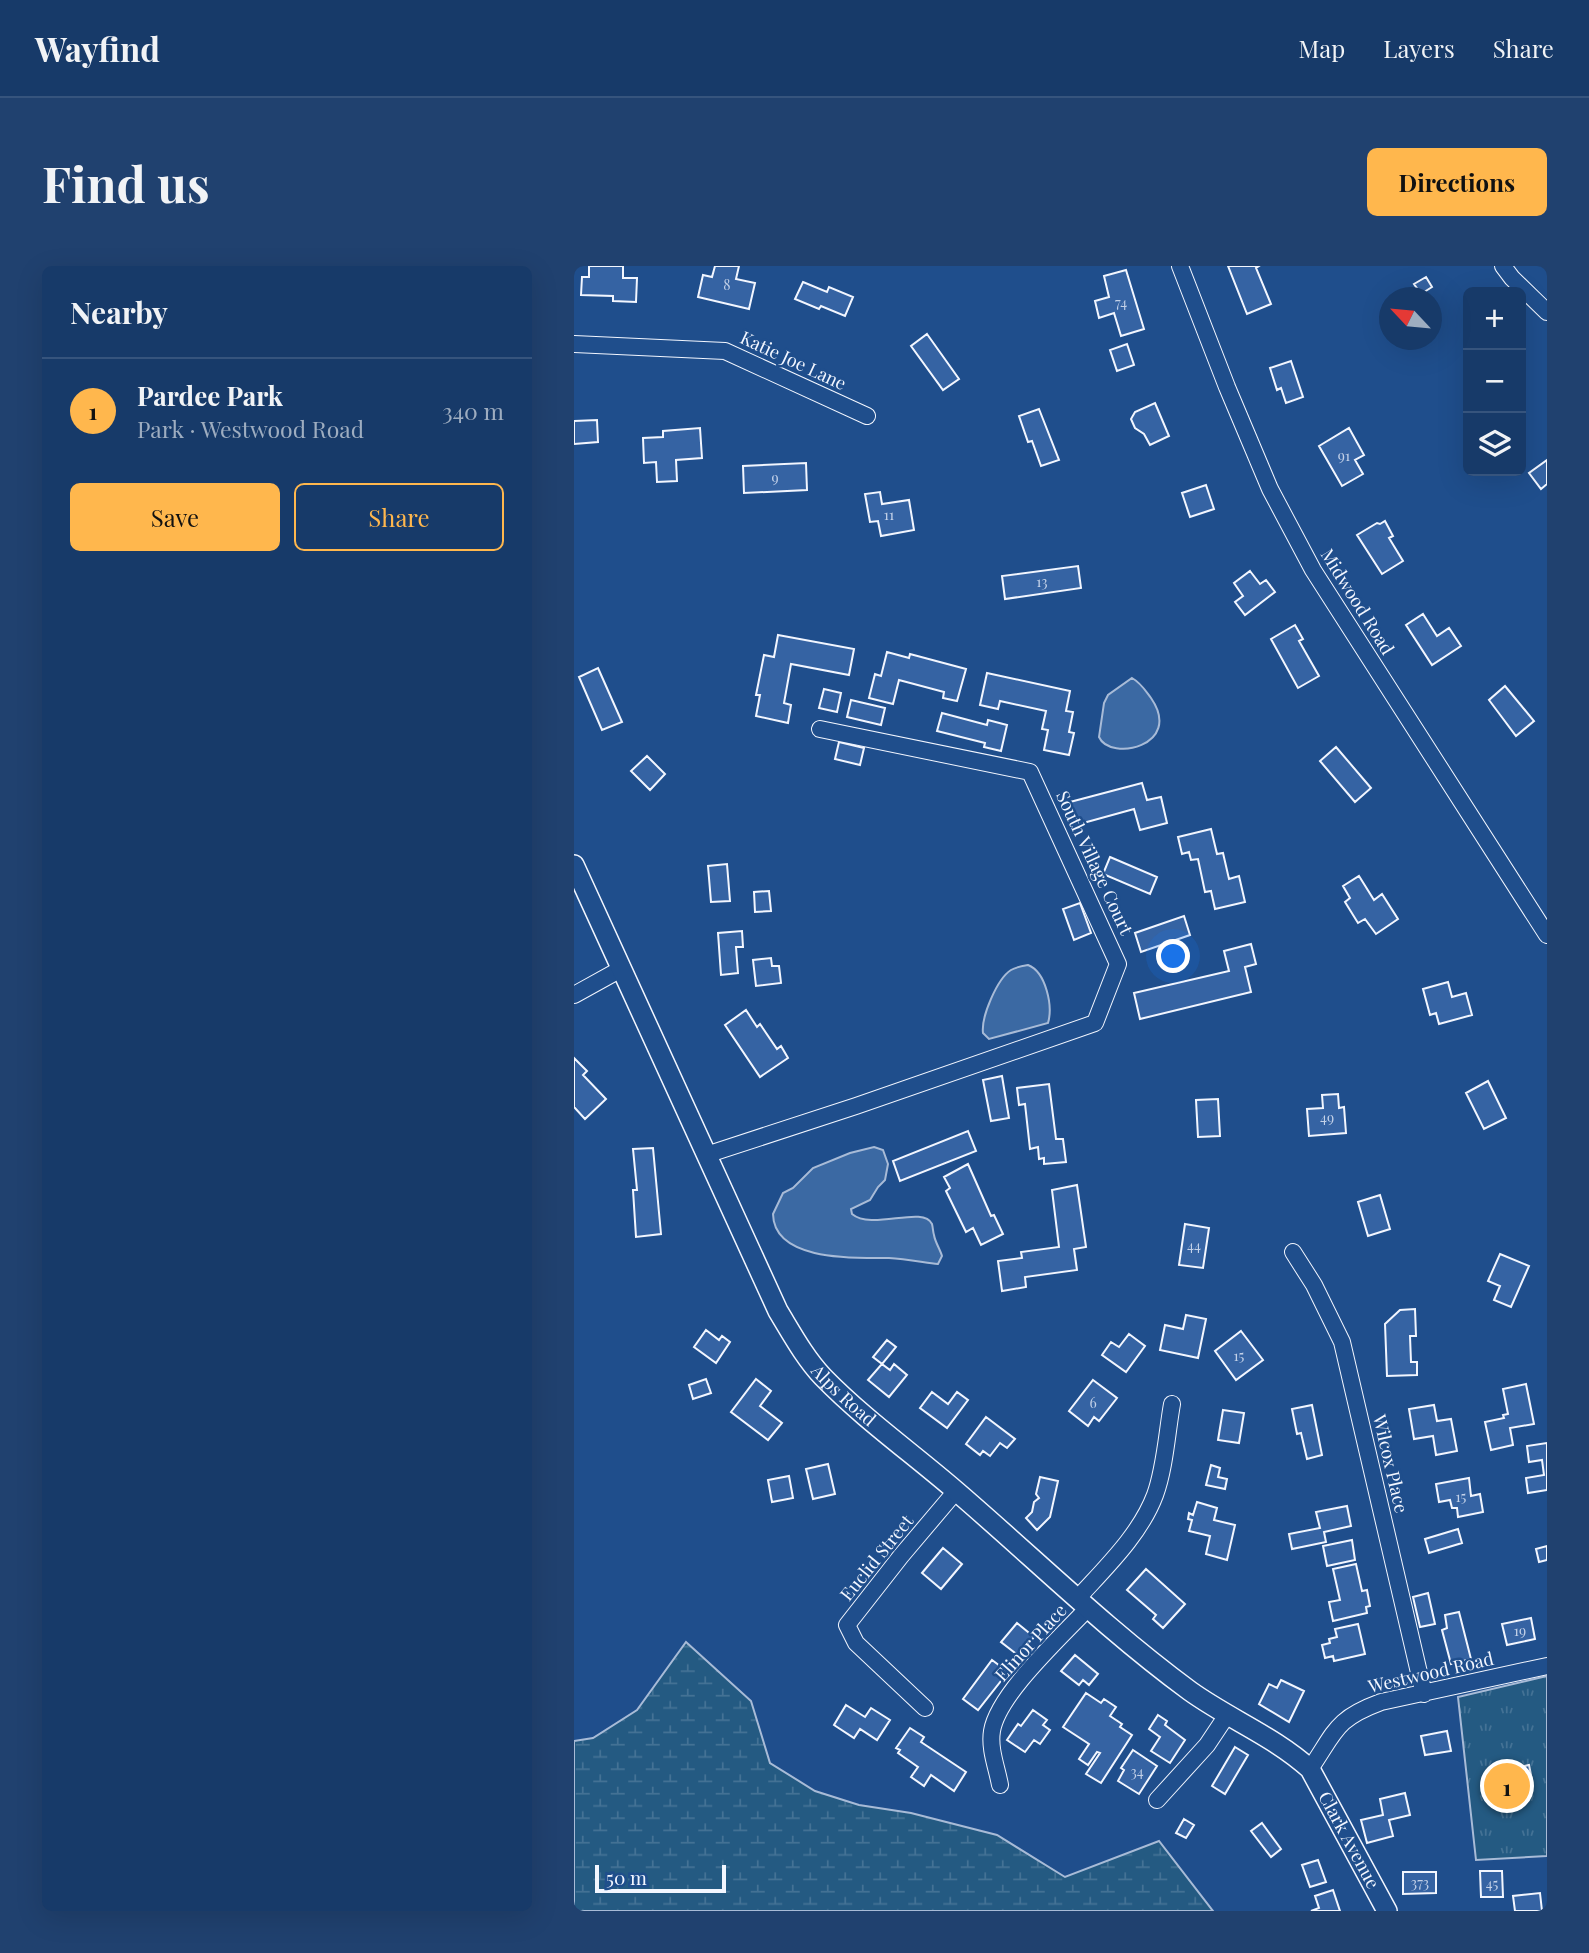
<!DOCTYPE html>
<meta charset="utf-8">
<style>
:root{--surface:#173a69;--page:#20416f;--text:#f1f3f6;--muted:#9eadc0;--line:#36547d;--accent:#ffb74d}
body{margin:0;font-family:"Playfair Display",serif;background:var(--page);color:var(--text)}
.controls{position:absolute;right:21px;top:21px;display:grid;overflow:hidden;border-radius:10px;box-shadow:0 7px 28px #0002}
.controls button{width:63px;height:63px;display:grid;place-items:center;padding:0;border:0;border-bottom:2px solid var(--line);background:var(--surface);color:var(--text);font:35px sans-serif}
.compass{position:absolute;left:805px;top:21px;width:63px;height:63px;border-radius:50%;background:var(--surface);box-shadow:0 7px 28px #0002;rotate:296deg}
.scale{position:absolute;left:21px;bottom:18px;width:131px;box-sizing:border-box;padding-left:7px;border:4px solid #f2f6ff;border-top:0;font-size:19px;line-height:24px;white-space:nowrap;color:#f2f6ff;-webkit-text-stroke:5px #1f4e8c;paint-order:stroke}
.you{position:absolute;left:600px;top:691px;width:24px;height:24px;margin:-18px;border:5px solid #fff;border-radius:50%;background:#1a73e8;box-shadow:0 0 0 10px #1a73e833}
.badge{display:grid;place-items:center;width:46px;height:46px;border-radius:50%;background:var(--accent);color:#111;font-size:23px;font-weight:700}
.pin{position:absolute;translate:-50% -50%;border:4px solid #fff;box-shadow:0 2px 7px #0006}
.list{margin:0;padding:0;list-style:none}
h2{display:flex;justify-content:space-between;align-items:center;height:91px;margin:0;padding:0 28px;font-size:30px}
h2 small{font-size:23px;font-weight:400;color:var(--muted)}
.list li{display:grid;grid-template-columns:46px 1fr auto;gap:21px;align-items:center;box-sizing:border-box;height:105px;padding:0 28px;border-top:2px solid var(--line)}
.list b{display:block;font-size:26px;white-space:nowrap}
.list p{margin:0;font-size:23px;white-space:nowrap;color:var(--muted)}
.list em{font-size:23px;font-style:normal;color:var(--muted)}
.actions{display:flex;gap:14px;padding:21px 28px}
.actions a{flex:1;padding:16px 0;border:2px solid var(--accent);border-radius:10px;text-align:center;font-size:24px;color:var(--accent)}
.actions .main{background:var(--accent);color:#111}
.icon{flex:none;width:38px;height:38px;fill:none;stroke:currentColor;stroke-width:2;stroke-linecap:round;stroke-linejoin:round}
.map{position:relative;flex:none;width:973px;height:1645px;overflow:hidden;border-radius:10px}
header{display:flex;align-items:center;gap:42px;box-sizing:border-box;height:98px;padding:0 35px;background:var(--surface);border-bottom:2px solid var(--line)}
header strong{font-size:33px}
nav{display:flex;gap:38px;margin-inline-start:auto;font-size:24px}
.intro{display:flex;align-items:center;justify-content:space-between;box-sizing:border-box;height:168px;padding:0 42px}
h1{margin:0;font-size:49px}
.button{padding:18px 32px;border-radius:10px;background:var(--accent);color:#111;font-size:24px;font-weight:700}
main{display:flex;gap:42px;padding:0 42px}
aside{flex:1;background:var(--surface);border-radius:10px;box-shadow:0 7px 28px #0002}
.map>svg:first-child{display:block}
.wetland{fill:url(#wetland-marsh);stroke:#a8bbd7;stroke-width:2}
.park{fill:url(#park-tufts);stroke:#a8bbd7;stroke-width:2}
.water{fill:#3b69a3;stroke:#a8bbd7;stroke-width:2}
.building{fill:#3563a3;stroke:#f2f6ff;stroke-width:2}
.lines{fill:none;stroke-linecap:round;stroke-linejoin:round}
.minor-casing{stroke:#f2f6ff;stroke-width:18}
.tertiary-casing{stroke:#f2f6ff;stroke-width:22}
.minor{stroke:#1f4e8c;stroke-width:16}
.tertiary{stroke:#1f4e8c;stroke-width:19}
.labels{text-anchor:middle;stroke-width:5;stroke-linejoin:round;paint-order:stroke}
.number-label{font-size:14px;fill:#c3d1e8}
.street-label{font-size:18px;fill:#f2f6ff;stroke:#1f4e8c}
</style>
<header>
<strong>Wayfind</strong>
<nav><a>Map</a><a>Layers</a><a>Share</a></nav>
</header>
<div class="intro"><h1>Find us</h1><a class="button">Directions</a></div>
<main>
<aside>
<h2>Nearby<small></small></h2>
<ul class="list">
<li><span class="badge">1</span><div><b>Pardee Park</b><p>Park · Westwood Road</p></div><em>340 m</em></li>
</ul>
<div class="actions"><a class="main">Save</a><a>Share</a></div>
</aside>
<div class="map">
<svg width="973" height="1645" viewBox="0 0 973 1645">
<defs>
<pattern id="wetland-marsh" width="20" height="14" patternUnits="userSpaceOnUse" patternTransform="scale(1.75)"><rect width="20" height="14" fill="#245a82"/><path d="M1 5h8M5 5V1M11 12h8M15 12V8" fill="none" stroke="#447295"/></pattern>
<pattern id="park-tufts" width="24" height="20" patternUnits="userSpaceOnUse" patternTransform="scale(1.75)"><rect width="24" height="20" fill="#245a82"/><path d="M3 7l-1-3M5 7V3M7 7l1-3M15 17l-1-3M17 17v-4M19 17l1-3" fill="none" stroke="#447295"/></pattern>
</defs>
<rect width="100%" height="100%" fill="#1f4e8c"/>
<path class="wetland" d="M112,1376L177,1435L196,1497L241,1525L285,1539L337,1547L423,1569L491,1611L585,1575L639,1645H0V1475L19,1472L63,1444Z"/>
<path class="park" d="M973,1410V1590L902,1594L884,1431Z"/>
<path class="water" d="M558,412C567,417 571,424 577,432C610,480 536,496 525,471L530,437L534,429Z
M454,699C472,706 479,740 474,757L415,773L409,767C407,751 423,713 437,704C442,701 448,700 454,699Z
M300,881L309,884L314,898L311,914L304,921L296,934L277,943L278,948C298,965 349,939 358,958C359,962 359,966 360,969C361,976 366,983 368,990L364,998C348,996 331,993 315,992C283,992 200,996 199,948L209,927L219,922L239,902L276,887Z"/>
<path class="building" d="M15,0H49V12H63L62,36L39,35V30L7,29L8,11H15Z
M141,0H165L162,13L181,17L175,43L124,31L129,9L138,11Z
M654,0H685L682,2L697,38L673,48Z
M552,4L570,63L547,70L540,47L525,52L521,35L535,31L530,10Z
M852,11L858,21L847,28L840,18Z
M229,16L253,26L255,21L279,31L271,50L247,40L245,43L221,33Z
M353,68L385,113L369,124L337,80Z
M553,78L560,99L543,105L536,84Z
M717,95L729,131L712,137L707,122L703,124L696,102Z
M581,137L595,170L576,179L570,168L561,162L557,153L561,146Z
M465,143L485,194L467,200L458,175L454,176L445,150Z
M23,154L24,176L0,178V155Z
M126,162L128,192L102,194L103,215L83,216L82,196L70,197L69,172L89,171V165Z
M775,162L790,189L781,194L789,208L768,220L745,180Z
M973,194V218L967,223L955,207Z
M232,197L233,224L170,227L169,200Z
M632,219L640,243L616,251L608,227Z
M306,226L308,238L335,234L340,264L307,270L304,255L296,256L291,228Z
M811,255L819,270L815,272L829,295L808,308L783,269L803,257L806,258Z
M504,300L507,322L431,333L428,310Z
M676,305L686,318L692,314L701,326L671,349L661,336L669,330L660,317Z
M849,348L863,370L875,362L887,380L858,399L832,359Z
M721,359L729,373L725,375L745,410L724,422L697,373Z
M204,369L280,383L275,409L217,398L210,437L217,439L214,457L182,450L186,429H182L190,389L200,391Z
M313,386L335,392L336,388L392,403L383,435L369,432L370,426L325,414L319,438L295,432L301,408L307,410Z
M24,402L48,456L28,464L5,411Z
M413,407L496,425L492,445L499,446L495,466L500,467L495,489L470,484L474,464L468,463L472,445L426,435L424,443L406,439Z
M931,420L960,455L942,470L915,434Z
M250,423L267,427L263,446L245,442Z
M277,434L311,442L307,459L273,451Z
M368,447L413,459L414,454L433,459L427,485L410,481L411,477L363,465Z
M265,476L290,482L286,499L261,493Z
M762,481L797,522L781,536L746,495Z
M73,490L91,508L76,524L57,505Z
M568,517L573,534L587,531L593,557L566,564L560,543L502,559L496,536Z
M637,563L643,588L649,587L655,613L665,610L671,636L641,643L637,625L631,626L624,593L617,594L615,586L608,588L604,571Z
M536,591L583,611L576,628L529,608Z
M153,598L156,635L137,636L134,600Z
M785,610L800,634L808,628L824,653L802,668L791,653L784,657L771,636L776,632L769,620Z
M195,625L197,645L181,646L180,626Z
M506,637L517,667L500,674L489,643Z
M610,650L616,669L567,686L561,667Z
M168,665L169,681H162L164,707L147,709L144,667Z
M677,678L682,698L671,701L677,726L566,753L560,727L655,705L650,685Z
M197,692L198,700H205L207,717L182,720L179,694Z
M874,716L878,731L892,727L898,749L865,758L862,747L856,749L849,723Z
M172,744L183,761L186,758L203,783L207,780L214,792L186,811L151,759Z
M0,792L13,805L9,809L32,833L11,853L0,841Z
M428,810L435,852L417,855L409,814Z
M914,815L932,852L910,863L892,827Z
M475,818L482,873H489L492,896L470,898V892L465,893L464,881L456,883L451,838L445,839L443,822Z
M764,828L765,842L770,841L772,867L735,870L733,843L749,842L748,829Z
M644,833L646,870L624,871L622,834Z
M394,865L402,885L326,915L319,895Z
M79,882L87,968L62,971L59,924H63L59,883Z
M394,898L417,950L420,949L429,968L407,979L399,962L392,966L372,925L376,922L370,911Z
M503,919L512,981L500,983L503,1004L451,1011L452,1021L428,1025L424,995L448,992L447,986L485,981L478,924Z
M806,929L816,963L794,970L784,936Z
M611,958L635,962L629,1002L605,999Z
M926,988L955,1000L937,1041L920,1034L926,1020L914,1015Z
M841,1043L842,1070H836L837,1096H843V1109L813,1110L811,1058L826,1044Z
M612,1049L632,1053L624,1092L586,1084L591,1059L609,1063Z
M132,1064L145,1074L148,1070L156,1076L142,1097L120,1081Z
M667,1065L689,1094L662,1114L641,1085Z
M555,1068L571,1080L552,1106L528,1089L537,1076L545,1081Z
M313,1074L322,1081L308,1098L316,1104L320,1098L333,1109L315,1131L294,1114L308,1098L299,1091Z
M132,1113L137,1127L119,1133L115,1119Z
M182,1113L197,1125L186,1140L208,1157L194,1174L157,1146Z
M519,1114L543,1132L525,1155L520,1151L514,1160L495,1145Z
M952,1118L960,1158L936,1162L939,1179L917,1184L911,1156L930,1152L929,1149L934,1148L929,1123Z
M358,1126L374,1138L383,1126L394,1134L373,1162L346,1142Z
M738,1139L748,1189L733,1193L727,1167L723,1168L718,1143Z
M860,1139L863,1155L877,1153L883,1185L862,1189L859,1170L840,1173L835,1143Z
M649,1144L670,1147L665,1177L644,1174Z
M412,1151L441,1173L433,1182L426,1177L416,1190L409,1185L406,1189L392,1178Z
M973,1177V1224L954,1227L952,1212L970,1209L968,1194L955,1196L953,1180Z
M254,1198L261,1228L239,1233L232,1203Z
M637,1199L646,1202L644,1211L653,1213L651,1223L632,1219Z
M215,1210L219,1232L198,1236L194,1214Z
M466,1211L484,1215L476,1251L463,1264L452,1252L458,1246L460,1236L465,1232L462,1228Z
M895,1212L897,1230L906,1228L909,1246L884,1251L883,1242H878L876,1234L865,1236L862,1218Z
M623,1236L643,1242L640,1254L661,1259L653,1294L632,1288L636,1270L615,1265L618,1254L614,1253L615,1247L619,1249Z
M773,1240L777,1260L750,1266L752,1276L718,1283L715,1268L746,1262L742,1246Z
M884,1263L888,1277L855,1287L851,1273Z
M778,1274L781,1294L753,1300L749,1280Z
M973,1280V1294L965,1296L962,1283Z
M369,1282L388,1298L367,1323L348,1307Z
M782,1298L788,1325L793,1324L796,1340L792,1341L793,1347L759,1355L755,1336L766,1334L759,1303Z
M572,1303L611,1338L589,1362L579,1353L582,1349L553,1324Z
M854,1327L861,1358L846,1361L839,1331Z
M885,1346L897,1393L877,1398L868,1364L873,1362L871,1349Z
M957,1352L961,1373L933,1379L928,1358Z
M443,1357L460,1371L445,1390L427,1376Z
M784,1358L791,1388L760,1395L759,1390L751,1392L748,1379L756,1377L755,1373L763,1371L761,1363Z
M501,1389L524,1408L515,1419L509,1414L505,1419L487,1405Z
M418,1394L434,1406L404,1444L389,1433Z
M707,1414L730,1425L715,1456L685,1438L695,1418L703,1422Z
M512,1427L527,1437L530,1433L542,1441L536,1450L548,1458L546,1461L558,1469L527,1517L512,1508L526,1487L523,1486L514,1499L505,1493L515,1478L489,1461Z
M272,1439L291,1451L297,1442L316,1454L303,1474L286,1463L280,1472L260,1459Z
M459,1444L473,1454L469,1459L476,1464L466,1478L460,1474L451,1486L433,1474L444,1458L447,1460Z
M584,1449L593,1455L591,1459L611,1474L596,1497L577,1485L586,1471L575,1463Z
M336,1462L350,1471L347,1476L392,1506L380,1525L357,1509L350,1520L337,1511L344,1501L324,1487L326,1484L322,1482Z
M873,1465L877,1485L851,1489L847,1470Z
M661,1481L674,1489L651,1528L638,1520Z
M559,1484L583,1500L565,1528L544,1515L550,1504L547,1502Z
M955,1499L958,1514L922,1522L919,1507Z
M831,1527L836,1549L815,1554L819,1570L793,1577L787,1554L809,1549L806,1533Z
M610,1553L620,1559L612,1572L602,1567Z
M688,1557L707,1583L697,1591L677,1565Z
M744,1594L752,1616L736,1621L728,1599Z
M906,1605H928L929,1631H907Z
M829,1606H862V1627L829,1628Z
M759,1624L766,1645H737L745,1642L741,1630Z
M966,1627L968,1645H941L939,1630Z"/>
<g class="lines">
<defs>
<path id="minor" d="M606,0L653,121L696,223L739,304L973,669
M929,0L938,12L973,46
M0,78L151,85L293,150
M0,729L47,703
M132,889L282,840L521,757L544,698L456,506L246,463
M719,986L740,1019L768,1076L850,1428
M503,1333C531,1302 566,1269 581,1229C591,1202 593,1166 598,1138
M351,1442L282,1377L273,1359L327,1290L382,1225
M736,1503C762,1465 761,1453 807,1436L973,1400
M426,1519C423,1502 415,1483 418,1465C424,1428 487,1371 514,1342
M583,1534L633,1479L653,1449"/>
<g id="tertiary">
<path id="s1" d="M0,599L204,1045C218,1068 231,1092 249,1111C290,1153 338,1187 382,1225C460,1292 533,1364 616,1425C655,1453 701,1471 736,1503L813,1645"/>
</g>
</defs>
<use href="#minor" class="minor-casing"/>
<use href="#tertiary" class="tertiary-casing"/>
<use href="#minor" class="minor"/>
<use href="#tertiary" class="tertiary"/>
</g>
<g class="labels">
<g class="number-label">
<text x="153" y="24">8</text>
<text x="547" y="42">74</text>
<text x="770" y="195">91</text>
<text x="201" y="217">9</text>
<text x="315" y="254">11</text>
<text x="468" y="321">13</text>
<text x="753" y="857">49</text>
<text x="620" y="985">44</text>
<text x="665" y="1095">15</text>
<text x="519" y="1142">6</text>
<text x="887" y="1236">15</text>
<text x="946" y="1370">19</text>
<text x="563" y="1511">34</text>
<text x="846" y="1622">373</text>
<text x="918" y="1623">45</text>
</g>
<g class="street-label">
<text transform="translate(219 95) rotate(25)" y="6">Katie Joe Lane</text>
<text transform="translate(783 336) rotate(58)" y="6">Midwood Road</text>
<text transform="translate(520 597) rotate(65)" y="6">South Village Court</text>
<text dy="6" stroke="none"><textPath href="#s1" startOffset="598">Alps Road</textPath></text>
<text transform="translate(816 1198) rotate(77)" y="6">Wilcox Place</text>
<text transform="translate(303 1292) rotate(-51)" y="6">Euclid Street</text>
<text transform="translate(457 1377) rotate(-48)" y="6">Elinor Place</text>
<text transform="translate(857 1407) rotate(-13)" y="6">Westwood Road</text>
<text dy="6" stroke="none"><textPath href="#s1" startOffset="1278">Clark Avenue</textPath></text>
</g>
</g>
</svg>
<div class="controls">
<button>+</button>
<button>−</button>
<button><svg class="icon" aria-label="layers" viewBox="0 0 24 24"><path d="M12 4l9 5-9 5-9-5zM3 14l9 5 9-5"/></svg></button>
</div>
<svg class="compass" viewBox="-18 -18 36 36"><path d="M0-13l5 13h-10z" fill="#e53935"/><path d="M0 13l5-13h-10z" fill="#9eadc0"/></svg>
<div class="scale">50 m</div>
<div class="you"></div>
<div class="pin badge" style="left:933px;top:1520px">1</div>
</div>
</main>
